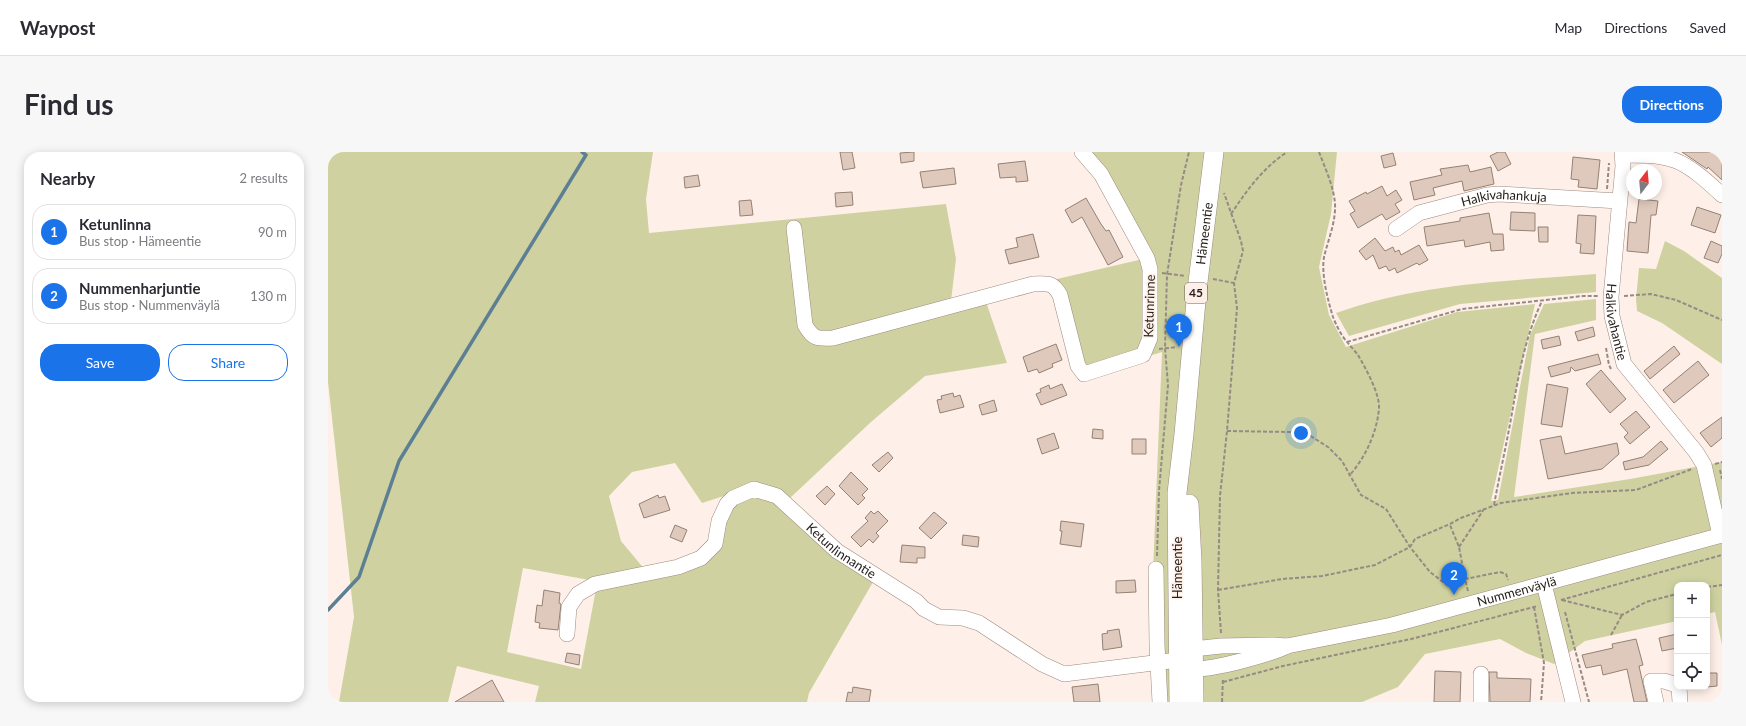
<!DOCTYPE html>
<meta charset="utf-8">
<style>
:root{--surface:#fff;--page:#f7f7f7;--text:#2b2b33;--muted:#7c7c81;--line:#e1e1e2;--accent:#1a73e8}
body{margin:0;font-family:Lato,sans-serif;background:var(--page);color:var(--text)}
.controls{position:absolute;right:12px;bottom:12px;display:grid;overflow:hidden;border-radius:8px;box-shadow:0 2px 10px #0003}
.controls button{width:36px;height:36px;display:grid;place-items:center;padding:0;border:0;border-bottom:1px solid var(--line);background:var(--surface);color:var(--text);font:20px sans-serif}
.compass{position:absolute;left:1298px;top:12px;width:36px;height:36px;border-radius:50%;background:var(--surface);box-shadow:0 2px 10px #0003;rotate:16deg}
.you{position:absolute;left:973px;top:281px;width:14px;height:14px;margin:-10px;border:3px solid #fff;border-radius:50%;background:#1a73e8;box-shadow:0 0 0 6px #1a73e833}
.badge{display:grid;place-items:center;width:26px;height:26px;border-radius:50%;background:var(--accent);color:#fff;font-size:13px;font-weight:700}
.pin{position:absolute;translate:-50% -33px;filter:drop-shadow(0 1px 2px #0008)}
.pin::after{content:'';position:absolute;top:21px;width:14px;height:12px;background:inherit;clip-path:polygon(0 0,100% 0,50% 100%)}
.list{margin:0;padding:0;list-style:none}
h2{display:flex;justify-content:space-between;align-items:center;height:52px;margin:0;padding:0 16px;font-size:17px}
h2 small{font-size:13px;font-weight:400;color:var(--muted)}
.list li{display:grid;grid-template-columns:26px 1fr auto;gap:12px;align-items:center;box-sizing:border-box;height:56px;margin:0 8px 8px;padding:0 8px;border:1px solid var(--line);border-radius:16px}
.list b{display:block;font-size:15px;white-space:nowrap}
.list p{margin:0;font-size:13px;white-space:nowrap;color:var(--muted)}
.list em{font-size:13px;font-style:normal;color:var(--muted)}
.actions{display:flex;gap:8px;padding:12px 16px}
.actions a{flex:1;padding:9px 0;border:1px solid var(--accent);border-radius:16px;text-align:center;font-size:14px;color:var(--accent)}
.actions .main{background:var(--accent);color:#fff}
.icon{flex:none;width:22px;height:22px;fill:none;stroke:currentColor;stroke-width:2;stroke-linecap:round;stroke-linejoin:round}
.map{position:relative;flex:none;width:1394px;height:550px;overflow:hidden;border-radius:16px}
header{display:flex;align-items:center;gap:24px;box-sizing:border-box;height:56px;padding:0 20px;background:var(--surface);border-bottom:1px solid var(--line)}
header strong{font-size:19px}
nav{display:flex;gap:22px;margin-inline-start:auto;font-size:14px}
.intro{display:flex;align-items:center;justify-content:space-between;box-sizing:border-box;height:96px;padding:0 24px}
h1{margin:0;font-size:28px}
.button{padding:10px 18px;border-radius:16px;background:var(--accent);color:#fff;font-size:14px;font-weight:700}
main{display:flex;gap:24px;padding:0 24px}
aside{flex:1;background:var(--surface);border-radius:16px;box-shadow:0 2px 10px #0003}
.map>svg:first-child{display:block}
.green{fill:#cfd2a0}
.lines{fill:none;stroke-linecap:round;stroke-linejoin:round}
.stream{stroke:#5d7f94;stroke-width:3.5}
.building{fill:#dfc9bc;stroke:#948174}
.minor-casing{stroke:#9e8a7d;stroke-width:16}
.major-casing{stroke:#9e8a7d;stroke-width:20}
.path{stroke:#968b84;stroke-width:2;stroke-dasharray:4 2;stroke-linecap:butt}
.minor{stroke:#fff;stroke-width:15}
.major{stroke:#fff;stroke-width:19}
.labels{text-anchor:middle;stroke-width:3;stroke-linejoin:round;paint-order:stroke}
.shield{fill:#fef0e8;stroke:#655c56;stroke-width:1}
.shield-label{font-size:12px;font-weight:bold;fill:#241c17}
.street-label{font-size:13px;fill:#241c17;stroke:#fef0e8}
</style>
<header>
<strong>Waypost</strong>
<nav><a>Map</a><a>Directions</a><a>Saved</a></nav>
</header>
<div class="intro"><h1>Find us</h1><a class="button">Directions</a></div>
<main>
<aside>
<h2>Nearby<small>2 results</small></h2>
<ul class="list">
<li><span class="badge">1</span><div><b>Ketunlinna</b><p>Bus stop · Hämeentie</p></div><em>90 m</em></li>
<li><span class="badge">2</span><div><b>Nummenharjuntie</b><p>Bus stop · Nummenväylä</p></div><em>130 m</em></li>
</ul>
<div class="actions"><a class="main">Save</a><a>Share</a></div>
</aside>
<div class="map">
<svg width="1394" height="550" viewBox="0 0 1394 550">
<rect width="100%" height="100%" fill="#fef0e8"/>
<path class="green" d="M0,0H325L318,47L321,81L618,52L628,107L623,149L658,150L679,211L597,224L543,270L461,347L427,334L374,351L347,311L304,320L281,344L293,389L318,419L267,429L195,416L179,500L253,517L268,437L354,418L395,371L407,350L428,341L448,347L545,430L481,541L479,550H207L211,534L129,514L120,550H11L26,465L0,230Z
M751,0H1009L1003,62L991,115L1001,163L1018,195L1129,160L1207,152L1163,349L1170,348L1202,183L1216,152L1268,147V168L1207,182L1186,345L1302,327L1394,310V493L1387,460L1379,462V433H1349V469L1257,489L1226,512L1198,501L1172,487L1097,502L1070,535L1034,550H826L825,419L834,200L752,226L729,127L815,107L777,33Z
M1337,89L1356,99L1394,126V212L1334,171L1309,159L1308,147L1311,116L1328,117Z
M1268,122V140L1132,152L1021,184L1008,161C1091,131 1181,129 1268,122Z"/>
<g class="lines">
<path class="stream" d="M0,458L31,425L71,309L258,3L254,0"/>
</g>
<path class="building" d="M512,0H524L527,16L515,18Z
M586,0V9L573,11L572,1Z
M1170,0H1177L1183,12L1170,19L1162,4Z
M1354,0H1394V28L1380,15L1379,17Z
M1065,1L1068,13L1056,16L1053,4Z
M1245,5L1272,8L1269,37L1250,35L1251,28L1243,27Z
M697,9L700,29L688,30V25L672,26L670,12Z
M1140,13L1142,20L1163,15L1166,32L1136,39L1134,29L1105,36L1107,43L1086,48L1082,30L1114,23L1112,17Z
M626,16L628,32L595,36L592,20Z
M370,23L372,34L357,36L356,25Z
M1054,34L1059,44L1068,38L1074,48L1067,52L1072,60L1058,68L1054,62L1030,76L1022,62L1027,59L1021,49L1038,40L1039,42Z
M524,40L525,53L508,55L507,41Z
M758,46L773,72L778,79L781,78L795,105L780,113L754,65L744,71L737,58Z
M1311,47L1330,49L1328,63H1323L1320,101L1299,99L1301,70L1308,71Z
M423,48L425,63L412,64L411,49Z
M1369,55L1393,63L1387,81L1363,73Z
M1183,60L1207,61V79L1182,78Z
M1161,61L1165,82H1175L1176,98L1163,99L1162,90L1137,95L1136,88L1099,94L1096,75L1132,69V66Z
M1250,63L1268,64L1266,102L1252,101L1253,92L1248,91Z
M1210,75H1220V90H1211Z
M705,82L711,105L681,112L677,98L690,95L688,86Z
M1047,86L1057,99L1065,95L1067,100L1071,98L1073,103L1091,93L1100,108L1091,113L1089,111L1069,121L1067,116L1061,119L1058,114L1051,117L1045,103L1038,108L1031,99Z
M1383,89L1394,94V102L1390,111L1376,106Z
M1265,175L1267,184L1250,189L1247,180Z
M1231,184L1233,193L1215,197L1213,188Z
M728,192L734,208L724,212L725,215L711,221L709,217L700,220L695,205Z
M1346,194L1352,202L1322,227L1316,219Z
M1270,202L1273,212L1247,219L1243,215L1242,220L1223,225L1220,215Z
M1370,209L1381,223L1346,251L1335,238Z
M1273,218L1298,247L1282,261L1258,232Z
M734,232L739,243L713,253L708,242L713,240L712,237L721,233L722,237Z
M1219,232L1240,236L1234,275L1213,272Z
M625,241L626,245L632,243L636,255L612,261L609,248L614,247L613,244Z
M666,248L669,259L654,263L651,253Z
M1308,259L1322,275L1302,292L1296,285L1300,281L1292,272Z
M1394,265V286L1383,295L1372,281Z
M765,277L775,278V287L764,286Z
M726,281L731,296L714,302L709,287Z
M1233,284L1237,302L1289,291L1291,302L1274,317L1220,327L1212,288Z
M804,287H818V302H804Z
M1333,289L1340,297L1321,313L1297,318L1295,310L1315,305Z
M560,300L565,306L551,320L544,313Z
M523,320L540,337L534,343L537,346L530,353L511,334Z
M499,334L507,342L497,353L488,344Z
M330,343L331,346L337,344L342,358L316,366L311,352Z
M543,359L546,362L550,359L560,369L548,381L551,384L545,391L541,387L533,395L523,385L540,369L537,366Z
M606,360L619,371L603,387L591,376Z
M733,369L756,372L753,395L732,392L734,379H732Z
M347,373L359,378L354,390L342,385Z
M635,383L651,385L650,395L634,393Z
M574,393L597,395V406H589V411L572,410Z
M807,428L808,440L788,441V429Z
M216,438L232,441L231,451L233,452L230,478L211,476L212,471L207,470L209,453L214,454Z
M791,477L794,495L775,498L774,482L780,481L779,479Z
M1349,482V496L1334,499L1331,486Z
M1308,487L1315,513L1311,514L1319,550H1306L1299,517L1275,523L1273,513L1258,516L1254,503L1285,496L1284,492Z
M239,501L252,503L251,513L237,510Z
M1107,519L1133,520L1132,550H1106Z
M1161,520H1169V526L1203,527L1202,550H1162Z
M1379,521H1389V534L1379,535Z
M164,528L176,550H127Z
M770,532L772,550H746L744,535Z
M525,535L543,538L541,550H518L520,540L524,541Z"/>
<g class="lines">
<defs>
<g id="minor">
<path id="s1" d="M1294,0L1295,14L1283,145L1284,164L1296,212L1368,300L1376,313L1392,383"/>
<path d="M1295,3C1312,3 1330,3 1346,8C1363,14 1381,31 1394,43"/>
<path d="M466,76L477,173C485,187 489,187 505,186L705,132C719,132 724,129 732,143L750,214L756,222L815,203L822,186V117L819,106L773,22L754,0"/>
<path id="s2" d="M1068,77L1091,61L1159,43L1171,42L1291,49"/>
<path d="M828,417L829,493L832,550"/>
<path d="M1216,432L1245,550"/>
<path id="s3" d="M239,482L241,455L250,442L267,432L350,415L373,406L387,392L391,369L399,352L405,346L426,337L449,344L509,399L588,449L596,457L611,465L635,466L651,471L714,512L736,522L850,508L865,497L893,494L945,493L959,494"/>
<path id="s4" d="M856,511C860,513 864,516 867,517C887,517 941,503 959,494L1064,473L1394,383"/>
<path d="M1351,535L1352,550"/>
<path d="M1153,550V522"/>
<path d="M1328,550L1323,529H1336L1349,533"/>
</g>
<g id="major">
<path d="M861,352L864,409L866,550"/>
<path id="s5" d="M851,550L849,341L856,282L869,138L886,0"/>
</g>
</defs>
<use href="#minor" class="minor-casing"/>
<use href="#major" class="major-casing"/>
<path class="path" d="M991,0C997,16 1006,35 1007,52C1008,70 1000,88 996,105C993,122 1000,149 1005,165C1008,173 1014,185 1020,191C1023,195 1027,199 1030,203C1037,215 1052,242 1051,256C1049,281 1037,306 1021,324
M1279,37L1281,11
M903,62C919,38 935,16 959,0
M834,121L857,124
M885,127L906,131
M1296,144L1323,142L1348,148L1394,168
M1019,190L1134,157L1255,144H1270
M1278,196L1281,213L1283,217
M831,197L849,195
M899,279L962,280L981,283L1000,295L1014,309L1033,343L1058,357L1082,395L1102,420L1115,430L1126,431L1137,427L1131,395L1122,373
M1387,312L1394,310
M1392,318L1394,327
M1166,353C1171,326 1177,299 1182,272C1190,228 1195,190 1214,149
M1131,395L1156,357
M829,404L831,339L840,233L837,196L839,123L853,33L861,0
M1379,435L1394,433
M890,438L954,427L994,424L1047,413L1082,395L1087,387L1122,372L1133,366L1173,351L1244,341L1308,338L1364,317
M1140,439L1137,427L1172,420L1178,422L1180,428
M1233,448L1394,403
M1234,448L1294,463L1318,450L1349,442
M1206,455L1216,511L1213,550
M1237,460L1261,550
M893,481L890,438L892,344L899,279L909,156L906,131L915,99L913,89L896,41
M1283,483L1294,463
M895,530L955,514L1083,487L1210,454
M894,550L895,526"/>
<use href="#minor" class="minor"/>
<use href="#major" class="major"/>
</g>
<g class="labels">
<rect class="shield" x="857" y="131" width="22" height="20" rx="3"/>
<g class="shield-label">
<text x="868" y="145">45</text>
</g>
<g class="street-label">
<text dy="5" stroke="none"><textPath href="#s2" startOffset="115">Halkivahankuja</textPath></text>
<text dy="5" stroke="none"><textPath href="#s5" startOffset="470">Hämeentie</textPath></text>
<text transform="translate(821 154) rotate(-88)" y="5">Ketunrinne</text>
<text dy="5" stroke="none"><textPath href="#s1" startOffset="171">Halkivahantie</textPath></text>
<text dy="5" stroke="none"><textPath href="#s3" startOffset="374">Ketunlinnantie</textPath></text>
<text transform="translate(849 416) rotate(-90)" y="5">Hämeentie</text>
<text dy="5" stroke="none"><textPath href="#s4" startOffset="344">Nummenväylä</textPath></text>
</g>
</g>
</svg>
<div class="controls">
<button>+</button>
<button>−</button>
<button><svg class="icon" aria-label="locate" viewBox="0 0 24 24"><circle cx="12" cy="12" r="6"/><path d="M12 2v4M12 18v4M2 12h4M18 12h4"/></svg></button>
</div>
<svg class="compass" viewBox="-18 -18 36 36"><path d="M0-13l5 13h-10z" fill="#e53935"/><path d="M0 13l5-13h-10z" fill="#7c7c81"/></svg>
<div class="you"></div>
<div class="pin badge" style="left:851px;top:195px">1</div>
<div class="pin badge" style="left:1126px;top:443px">2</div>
</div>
</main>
